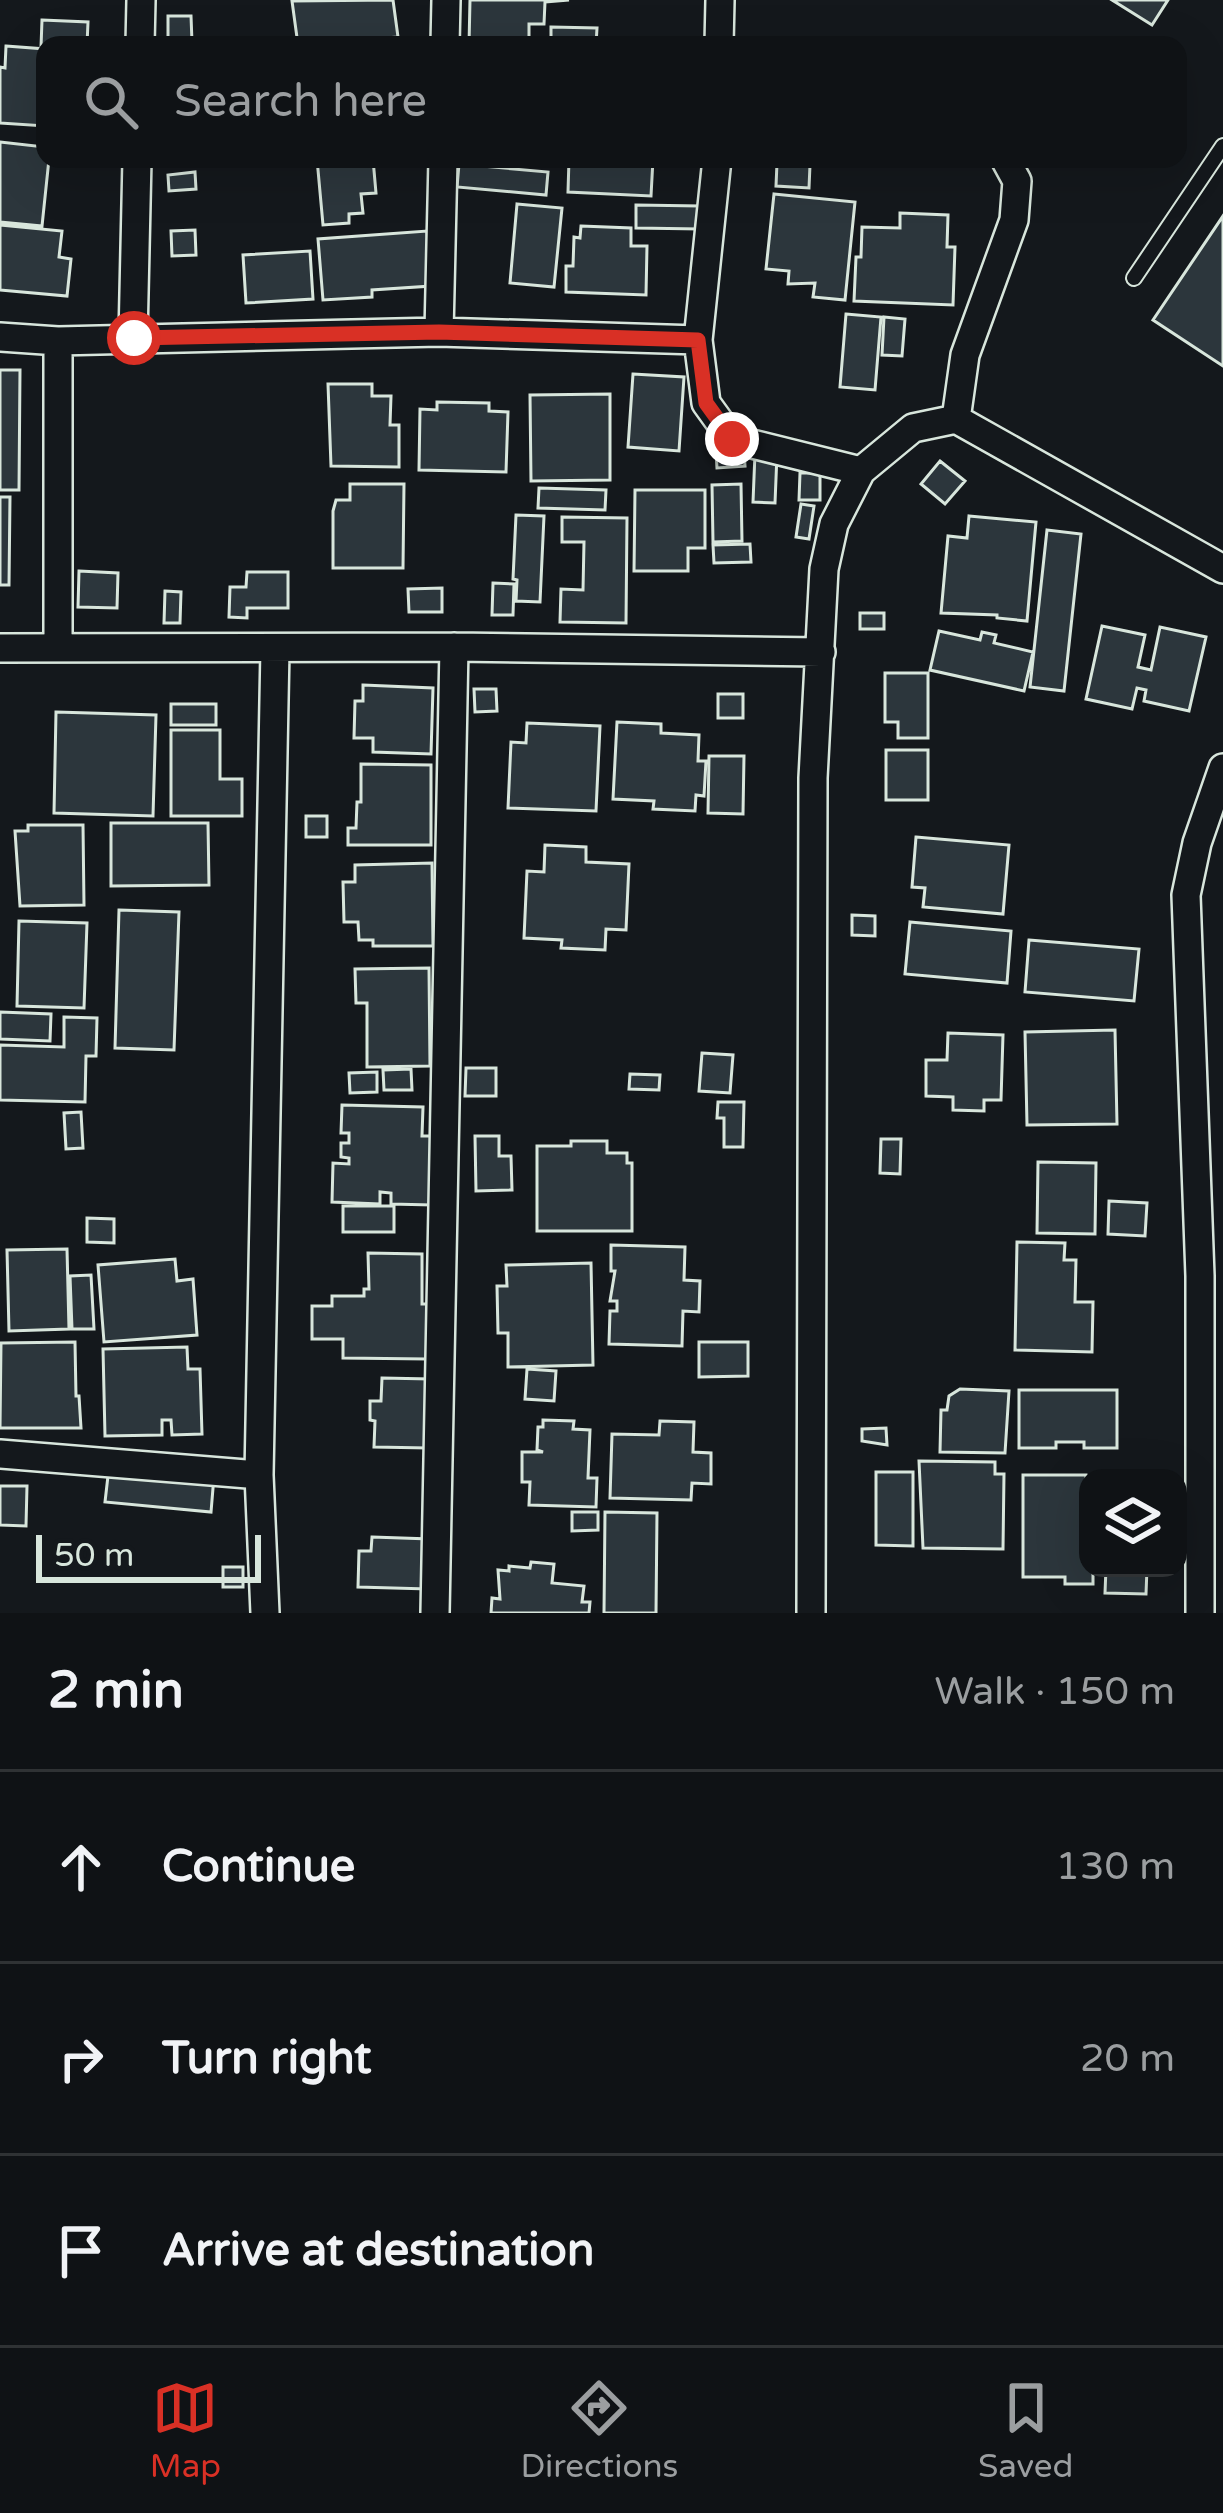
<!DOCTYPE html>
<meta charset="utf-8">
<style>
:root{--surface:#0f1215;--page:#181b1e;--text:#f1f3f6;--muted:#9b9ea0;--line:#2f3234;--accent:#d93025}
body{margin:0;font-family:"Varela Round",sans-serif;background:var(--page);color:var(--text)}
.controls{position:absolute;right:36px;bottom:36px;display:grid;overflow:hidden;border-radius:24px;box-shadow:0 12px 48px #0002}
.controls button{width:108px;height:108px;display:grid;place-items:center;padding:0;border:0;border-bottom:3px solid var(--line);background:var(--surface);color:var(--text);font:60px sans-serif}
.scale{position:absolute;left:36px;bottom:30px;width:225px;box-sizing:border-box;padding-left:12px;border:6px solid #d8e6dc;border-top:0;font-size:33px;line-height:42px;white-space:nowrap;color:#d8e6dc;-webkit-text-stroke:9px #14181c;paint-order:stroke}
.stop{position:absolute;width:36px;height:36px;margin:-27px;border:9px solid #d93025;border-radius:50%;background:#fff}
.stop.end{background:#d93025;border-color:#fff;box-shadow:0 3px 12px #0008}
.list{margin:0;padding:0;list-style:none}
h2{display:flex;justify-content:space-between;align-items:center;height:156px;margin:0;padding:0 48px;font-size:51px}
h2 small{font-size:39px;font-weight:400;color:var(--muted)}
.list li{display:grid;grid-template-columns:78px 1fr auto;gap:36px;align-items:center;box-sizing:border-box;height:192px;padding:0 48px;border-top:3px solid var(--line)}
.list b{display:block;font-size:45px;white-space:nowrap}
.list em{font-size:39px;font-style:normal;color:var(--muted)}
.icon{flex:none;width:66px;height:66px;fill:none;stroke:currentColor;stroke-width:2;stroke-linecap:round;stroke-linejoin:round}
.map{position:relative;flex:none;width:1223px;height:1613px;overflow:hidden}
.search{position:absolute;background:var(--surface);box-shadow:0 12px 48px #0002;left:36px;right:36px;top:36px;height:132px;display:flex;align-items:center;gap:30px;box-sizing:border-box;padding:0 42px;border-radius:24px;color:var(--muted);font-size:45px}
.sheet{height:732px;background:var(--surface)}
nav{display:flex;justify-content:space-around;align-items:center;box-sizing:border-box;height:168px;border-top:3px solid var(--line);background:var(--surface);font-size:33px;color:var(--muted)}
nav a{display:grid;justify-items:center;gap:6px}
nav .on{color:var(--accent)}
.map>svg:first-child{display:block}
.building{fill:#2c363c;stroke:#d8e6dc;stroke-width:3}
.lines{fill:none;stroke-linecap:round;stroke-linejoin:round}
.service-casing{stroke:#d8e6dc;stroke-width:18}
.minor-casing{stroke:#d8e6dc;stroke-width:32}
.service{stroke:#14181c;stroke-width:14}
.minor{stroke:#14181c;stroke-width:27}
.route{stroke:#d93025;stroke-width:15}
</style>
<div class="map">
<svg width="1223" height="1613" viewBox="0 0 1223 1613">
<rect width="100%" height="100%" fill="#14181c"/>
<path class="building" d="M393,0L398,37L298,45L292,1Z
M470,0H569L545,2L544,24H529V45H469Z
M1112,0H1168L1152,25Z
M168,16H191L192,42L168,43Z
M42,20L88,22L87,45L41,47Z
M551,27L597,28L596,45H551Z
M6,46L45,49V126L0,123V67L5,68Z
M0,142L45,147V159H49L42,226L0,222Z
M317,159H373L376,193L361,194L363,213L349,214V223L323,225Z
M569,159H653L651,196L568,192Z
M777,163L810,165L809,188L776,186Z
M459,164L548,172L546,195L457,187Z
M195,172L196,189L169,191L168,175Z
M774,194L855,202L845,300L813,297L815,283L788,284L789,271L766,269Z
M517,204L562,208L554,287L510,283Z
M636,205L700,206V229L636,228Z
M900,213L948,215L947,247H955L953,305L854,301L856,257H861L862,227L900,228Z
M1223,216V366L1153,320Z
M0,225L62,231L59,257L71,259L67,296L0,290Z
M581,226L631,228V246H647L646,295L566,292V266H573L574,237L580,238Z
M195,230L196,255L172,256L171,231Z
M427,231L431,286L372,290V297L323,300L318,239Z
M310,251L313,299L246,303L243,255Z
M846,314L881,317L875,390L840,387Z
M884,317L905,319L902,356L882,355Z
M0,370H20L19,490H0Z
M633,374L684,377L679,451L628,447Z
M328,384H372V396H391L390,425H399V467L331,466Z
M610,394V480L531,481L530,395Z
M437,402L489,403V411L508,412L506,472L419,470L420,409L437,410Z
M744,450L745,466L717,468L716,452Z
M755,453L777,454L775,503L753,502Z
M940,461L965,481L945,504L921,484Z
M800,473H820V500H799Z
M350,484H404L403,568H333V511L336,500H350Z
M741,484L742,541L713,542L712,485Z
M539,488L606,490L605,510L538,508Z
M635,490H705V548H688V571H634Z
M0,497H10L9,585H0Z
M801,504L814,506L809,539L796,537Z
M516,515L544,516L540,602L516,601L517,580L513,579Z
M969,516L1036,522L1027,621L997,618V615L941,613L948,536L967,538Z
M562,517L627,518L626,623L560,622L561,589L583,590L584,542H562Z
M1047,530L1081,534L1064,691L1030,687Z
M750,544L751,562L714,563L713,545Z
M79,571L118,573L117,608L78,607Z
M247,572H288V608H247V618L229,617L230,587H246Z
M493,583L514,584L513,615H492Z
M442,588V612H409L408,589Z
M165,591L181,592L180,623H164Z
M860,613H884V629H860Z
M1102,626L1145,635L1138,667L1151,670L1160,627L1206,637L1189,711L1144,701L1146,690L1137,688L1132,709L1086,699Z
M939,631L980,640L982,632L996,635L994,643L1033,652L1024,691L930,670Z
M885,673H928V738H898V722H885Z
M363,685L433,688L431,754L373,752V738H354L355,701H363Z
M474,689H496L497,711L475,712Z
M718,694H743V718H718Z
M171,704H216V725H171Z
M56,712L156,715L153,816L54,813Z
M617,722L661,724V733L699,735L698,761H706L704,796L696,795L695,811L653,809L654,801L613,799Z
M527,723L600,726L596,811L508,808L511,742L526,743Z
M171,730H220V779H242V816H171Z
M886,750H928V800H886Z
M709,756H744L743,814L708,813Z
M361,764L431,765V845H348V828H356L357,802H361Z
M306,816H327V837H306Z
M111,823H208L209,885L111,886Z
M28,825H83L84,905L20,906L15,831H28Z
M916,837L1009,845L1003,914L923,907L925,888L912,887Z
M545,845L586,847V862L629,864L626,930L606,929L605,950L561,948L562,940L524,938L527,871L544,872Z
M432,863L433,946H373V940H359L358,922H344L343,882H355V865Z
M119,910L179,912L174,1050L115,1048Z
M852,915L875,916V936L852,935Z
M19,921L87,923L84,1008L17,1006Z
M910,922L1011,931L1007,983L905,974Z
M1029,940L1139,949L1134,1001L1025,992Z
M429,968L430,1066L367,1067V1003H356L355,969Z
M0,1012L51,1014L50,1041L0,1039Z
M64,1017L97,1018L96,1056H86L85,1102L0,1100V1045L64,1047Z
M1115,1030L1117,1124L1027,1125L1025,1032Z
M948,1033L1003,1035L1001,1100H984V1111L953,1110V1097L926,1096V1060H947Z
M702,1053L733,1055L730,1093L699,1091Z
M466,1068H496V1096H465Z
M411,1069L412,1090H384L383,1070Z
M377,1072V1092L350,1093L349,1073Z
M630,1074L660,1075L659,1090L629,1089Z
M718,1102H744L743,1147H724V1118H717Z
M342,1105L423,1107L422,1136H434L432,1205L391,1204V1193L380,1192V1204L332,1202L333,1163L349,1164V1158L341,1157V1143H349V1133H341Z
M81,1112L83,1148L66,1149L64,1113Z
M475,1136H499V1156H511L512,1190L476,1191Z
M881,1139H901L900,1174L880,1173Z
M571,1141H607V1153H627V1163H632V1231H537V1146H571Z
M1038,1162L1096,1163L1095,1234L1037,1233Z
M1109,1201L1147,1203L1145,1236L1108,1234Z
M343,1206H394V1232H343Z
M87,1218L114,1219V1243L87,1242Z
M1017,1242L1065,1243L1064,1260H1076L1075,1302H1093L1092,1352L1015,1350Z
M611,1245L685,1247L684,1280L700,1281L699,1312L683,1311L682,1346L609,1344L610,1311H617V1301H610L615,1271H611Z
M67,1249L69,1329L9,1331L7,1250Z
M368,1253L422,1254V1304H428L427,1359L343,1358V1339H312V1306H332V1296H364V1289H369Z
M175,1259L177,1281L193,1279L197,1335L104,1342L98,1265Z
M591,1263L593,1365L508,1367V1333H498L497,1286H507L506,1265Z
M91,1275L94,1329H72L70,1276Z
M75,1342L76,1396H79L81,1428H0L1,1343Z
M699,1342H748V1376L699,1377Z
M187,1347L188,1369H200L202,1434L172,1435L171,1420H162V1435L105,1436L103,1349Z
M527,1369L556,1371L554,1401L525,1399Z
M382,1378L430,1379L428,1448L374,1447L375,1421L370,1420V1401H381Z
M960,1389L1009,1391L1005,1453L940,1452L941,1410H947L949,1396Z
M1019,1390H1117V1448H1084V1442H1056V1448H1019Z
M543,1420L574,1421L573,1429L590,1430L588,1478H597L596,1507L529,1505L530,1482H522V1452H543L537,1450L538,1427H543Z
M660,1421L694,1422L693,1452L711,1453V1484L692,1483L691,1500L610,1498L612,1434L659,1435Z
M886,1428L887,1445L862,1441V1429Z
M919,1461L995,1462V1474H1004L1003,1549L923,1548Z
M109,1467L214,1476L211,1512L105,1502Z
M876,1472H913V1546L876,1545Z
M1023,1475H1086L1088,1568H1093V1584H1065V1577H1023Z
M0,1486H27L26,1526L0,1525Z
M572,1512H598V1530L572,1531Z
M605,1512L657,1513L656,1613H604Z
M372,1537L430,1539L428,1589L358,1587L359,1551H371Z
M531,1562L554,1564L552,1583L584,1586L582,1602H590L589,1613H491L492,1598L500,1599L498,1570L509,1571V1566L530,1568Z
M223,1567H243V1587H223Z
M1106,1568H1147L1146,1594L1105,1593Z"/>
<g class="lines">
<defs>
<path id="service" d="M1134,278L1223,146"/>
<path id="minor" d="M140,45L141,0
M445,45L446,0
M719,45L720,0
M439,332L443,159
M0,337L58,341L439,332L698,340L706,403L732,439L861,471
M133,338L137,159
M698,340L717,159
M58,341V646
M956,419L965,355L1014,220L1017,181L1005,159
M0,648L454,647L821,652
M0,1454L259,1475
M265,1613L259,1475L275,649
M435,1613L454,647
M811,1613L813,778L824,569L834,524L861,471L913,428L956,419L1223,569
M1200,1613V1276L1186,895L1197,843L1223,768"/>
</defs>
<use href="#service" class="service-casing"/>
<use href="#minor" class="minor-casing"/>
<use href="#service" class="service"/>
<use href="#minor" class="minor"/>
</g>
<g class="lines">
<path class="route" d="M134,338L439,332L698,340L706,403L732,439"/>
</g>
</svg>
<div class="controls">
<button><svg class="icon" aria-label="layers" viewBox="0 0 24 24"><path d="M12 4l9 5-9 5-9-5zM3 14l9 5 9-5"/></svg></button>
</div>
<div class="scale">50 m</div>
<div class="stop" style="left:134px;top:338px"></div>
<div class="stop end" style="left:732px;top:439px"></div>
<div class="search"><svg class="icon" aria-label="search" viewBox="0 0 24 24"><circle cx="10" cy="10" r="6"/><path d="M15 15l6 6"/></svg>Search here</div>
</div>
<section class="sheet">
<h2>2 min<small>Walk · 150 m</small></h2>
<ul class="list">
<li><svg class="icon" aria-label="ahead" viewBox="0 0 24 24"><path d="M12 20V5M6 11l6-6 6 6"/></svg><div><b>Continue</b></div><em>130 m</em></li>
<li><svg class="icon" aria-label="right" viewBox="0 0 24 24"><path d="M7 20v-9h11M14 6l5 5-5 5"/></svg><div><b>Turn right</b></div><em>20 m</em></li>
<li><svg class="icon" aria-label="arrive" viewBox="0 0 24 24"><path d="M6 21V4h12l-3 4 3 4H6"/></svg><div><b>Arrive at destination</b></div></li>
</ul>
</section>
<nav>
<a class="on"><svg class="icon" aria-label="map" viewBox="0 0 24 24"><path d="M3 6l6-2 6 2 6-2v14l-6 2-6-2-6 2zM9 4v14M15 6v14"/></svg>Map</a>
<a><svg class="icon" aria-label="directions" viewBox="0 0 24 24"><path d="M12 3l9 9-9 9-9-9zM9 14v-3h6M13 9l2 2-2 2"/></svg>Directions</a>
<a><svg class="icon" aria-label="saved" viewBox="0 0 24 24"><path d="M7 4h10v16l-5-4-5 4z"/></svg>Saved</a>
</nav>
